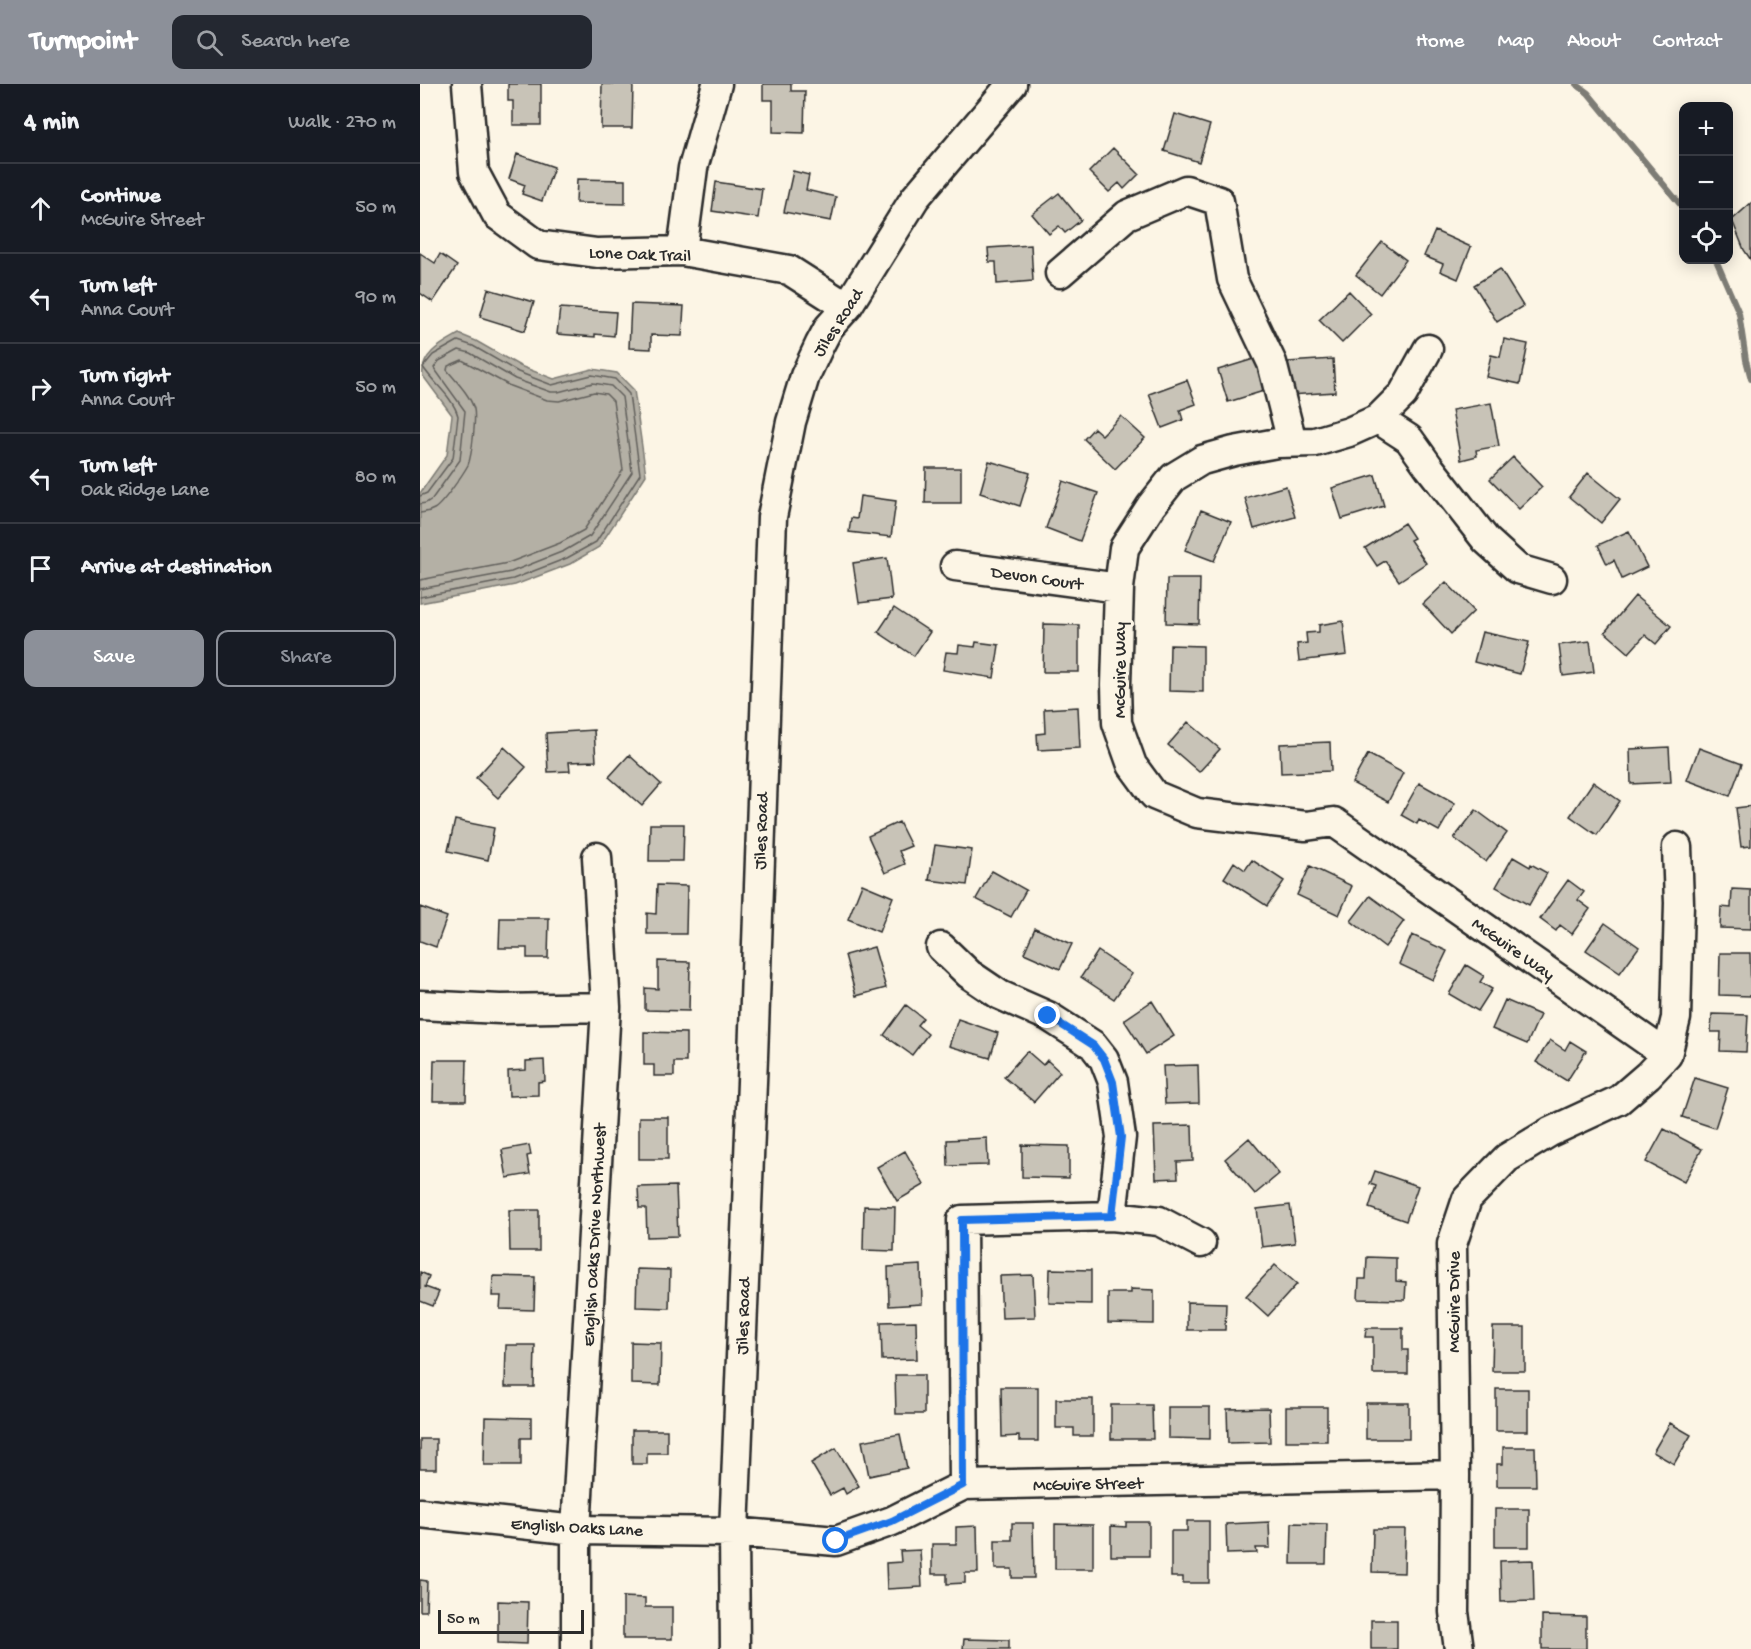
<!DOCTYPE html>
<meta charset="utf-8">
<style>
:root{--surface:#171b24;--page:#242831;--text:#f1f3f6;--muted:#9ea1a6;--line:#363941;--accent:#8c9099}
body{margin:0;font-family:"Gochi Hand",sans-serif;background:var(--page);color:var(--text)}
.controls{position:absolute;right:18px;top:18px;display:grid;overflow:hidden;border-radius:12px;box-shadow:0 3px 15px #0003}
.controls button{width:54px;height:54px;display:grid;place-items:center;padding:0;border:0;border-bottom:2px solid var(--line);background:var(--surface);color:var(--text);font:30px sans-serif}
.scale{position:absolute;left:18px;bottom:15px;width:146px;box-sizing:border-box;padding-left:6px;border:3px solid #2b2b2b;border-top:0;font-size:16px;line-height:21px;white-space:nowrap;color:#2b2b2b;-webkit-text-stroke:4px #fcf5e5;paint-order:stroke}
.stop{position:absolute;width:18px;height:18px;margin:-14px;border:4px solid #1a73e8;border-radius:50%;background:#fff}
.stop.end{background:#1a73e8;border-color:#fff;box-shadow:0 2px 6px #0008}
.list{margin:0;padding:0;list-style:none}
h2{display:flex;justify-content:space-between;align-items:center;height:78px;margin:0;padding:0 24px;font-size:26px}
h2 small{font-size:20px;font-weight:400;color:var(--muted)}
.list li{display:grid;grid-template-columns:39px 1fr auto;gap:18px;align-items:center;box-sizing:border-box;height:90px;padding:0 24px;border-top:2px solid var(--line)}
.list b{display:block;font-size:22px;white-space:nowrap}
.list p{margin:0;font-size:20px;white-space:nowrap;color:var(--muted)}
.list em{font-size:20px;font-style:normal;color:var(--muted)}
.actions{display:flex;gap:12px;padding:18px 24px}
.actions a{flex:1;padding:14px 0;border:2px solid var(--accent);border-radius:12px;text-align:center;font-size:21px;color:var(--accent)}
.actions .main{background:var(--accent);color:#fff}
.icon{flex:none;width:33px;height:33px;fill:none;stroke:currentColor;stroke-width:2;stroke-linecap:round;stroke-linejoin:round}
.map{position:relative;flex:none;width:1331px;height:1565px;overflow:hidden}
header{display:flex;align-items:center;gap:36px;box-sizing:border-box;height:84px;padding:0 30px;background:var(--accent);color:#fff}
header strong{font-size:28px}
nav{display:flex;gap:33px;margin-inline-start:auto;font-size:21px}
.search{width:420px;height:54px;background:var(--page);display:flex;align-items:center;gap:15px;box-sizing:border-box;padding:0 21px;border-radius:12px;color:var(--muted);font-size:22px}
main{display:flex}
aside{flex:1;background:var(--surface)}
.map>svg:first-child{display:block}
.water{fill:#b4b0a5;stroke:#7d7b74;stroke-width:1.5}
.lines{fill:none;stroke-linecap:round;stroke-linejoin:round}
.shore{stroke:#62605c;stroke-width:1.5}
.stream{stroke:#7d7b74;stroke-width:6}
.building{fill:#c8c3b7;stroke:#2b2b2b;stroke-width:1.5}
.minor-casing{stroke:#2b2b2b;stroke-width:33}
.minor{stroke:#fcf5e5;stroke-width:28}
.route{stroke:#1a73e8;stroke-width:8}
.labels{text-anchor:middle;stroke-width:6;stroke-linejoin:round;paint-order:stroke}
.street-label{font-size:18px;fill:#2b2b2b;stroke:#fcf5e5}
</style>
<header>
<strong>Turnpoint</strong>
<div class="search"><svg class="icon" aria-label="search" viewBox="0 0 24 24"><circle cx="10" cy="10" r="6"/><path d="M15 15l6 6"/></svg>Search here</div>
<nav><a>Home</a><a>Map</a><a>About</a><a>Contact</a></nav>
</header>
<main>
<aside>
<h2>4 min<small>Walk · 270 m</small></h2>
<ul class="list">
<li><svg class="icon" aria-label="ahead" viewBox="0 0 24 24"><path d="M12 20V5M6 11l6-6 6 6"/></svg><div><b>Continue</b><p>McGuire Street</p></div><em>50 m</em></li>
<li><svg class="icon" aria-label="left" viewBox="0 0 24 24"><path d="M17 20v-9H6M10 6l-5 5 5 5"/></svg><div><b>Turn left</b><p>Anna Court</p></div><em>90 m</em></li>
<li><svg class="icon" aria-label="right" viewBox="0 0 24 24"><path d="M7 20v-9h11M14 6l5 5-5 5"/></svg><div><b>Turn right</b><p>Anna Court</p></div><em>50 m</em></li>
<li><svg class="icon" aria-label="left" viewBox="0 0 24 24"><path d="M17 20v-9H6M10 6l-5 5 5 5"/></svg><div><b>Turn left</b><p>Oak Ridge Lane</p></div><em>80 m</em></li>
<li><svg class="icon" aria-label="arrive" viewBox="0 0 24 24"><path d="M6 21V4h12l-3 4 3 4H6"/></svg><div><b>Arrive at destination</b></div></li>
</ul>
<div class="actions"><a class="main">Save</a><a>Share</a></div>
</aside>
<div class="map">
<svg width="1331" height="1565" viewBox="0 0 1331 1565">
<rect width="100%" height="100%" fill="#fcf5e5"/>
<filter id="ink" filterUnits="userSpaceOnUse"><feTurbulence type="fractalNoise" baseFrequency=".0167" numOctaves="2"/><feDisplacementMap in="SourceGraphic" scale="12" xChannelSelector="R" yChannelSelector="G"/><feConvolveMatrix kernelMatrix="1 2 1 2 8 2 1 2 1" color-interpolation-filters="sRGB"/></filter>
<g filter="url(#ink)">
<path class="water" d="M39,250L56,257L100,282L134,295L172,285L197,289L214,306L226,391L179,463L150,480L95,501L0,519V409L27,371L32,331L3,292C0,270 23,259 39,250Z"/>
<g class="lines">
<path class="shore" d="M0,412L7,409L33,374L38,332C33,313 13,299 3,283L13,271L38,257L53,262L98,288L132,301L172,291L195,295L209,310L220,390L176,458L147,474L93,495L0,513
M0,420L6,419L12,415L40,376L45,327L14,284L19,277L39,266L50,269L95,295L131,308H138L173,299L191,302L202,313L212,388L170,452L144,467L91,488L0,505
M0,429C5,428 9,428 14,425C22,421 43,390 48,381C52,371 56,335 54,325C50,311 36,297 27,286L28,282L42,276L90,302L127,316L139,317L174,308L186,310L193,317L203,386L164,446L140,459L88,479L0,496"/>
<path class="stream" d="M1156,0L1168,9L1264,125
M1296,176L1319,229L1326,276L1331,295"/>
</g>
<path class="building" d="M88,0H121V41H93V17H88Z
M182,0H213L212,44H181Z
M343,0H371V7H385L384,49L353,48V16H343Z
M755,30L790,41L779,78L744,67Z
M693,64L719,90L704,105L699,99L689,108L669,88Z
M97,70L134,83L122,117L102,110L105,101L89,95Z
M373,87L389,91L386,106L416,113L411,137L364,128Z
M157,95L205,96V120L156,119Z
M296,98L342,105L338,134L292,127Z
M639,109L661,136L645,149L639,142L629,150L612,130Z
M1331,119V176L1324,166L1312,136Z
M1015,147L1051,163L1038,195L1020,187L1023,180L1004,172Z
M962,158L986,176L960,210L936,191Z
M611,161L613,197L577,200L576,178H569L568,164Z
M0,169L15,179L20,170L37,182L13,218L0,209Z
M1080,185L1103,222L1077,238L1054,201Z
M68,205L114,218L105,247L60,233Z
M929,207L951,230L922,259L899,236Z
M211,220L264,222L262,252L231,251V265L209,264Z
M140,224L196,228L194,252L175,250V253L137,250Z
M1084,255L1108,260L1100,300L1066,293L1071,271L1080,273Z
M837,274L847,306L808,318L798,286Z
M913,275L915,308L870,311L868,278Z
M767,296L776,320L760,326L763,336L742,344L729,310Z
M1071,319L1079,362L1056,366L1057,372L1041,376L1032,326Z
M701,332L725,354L695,385L664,355L674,344L682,351Z
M1093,373L1122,403L1099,425L1070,395Z
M569,377L610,389L600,422L560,409Z
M506,384H541V419H505Z
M1168,389L1200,415L1181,439L1149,413Z
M955,391L964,422L922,435L912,404Z
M643,397L678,409L660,457L626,444Z
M866,402L875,433L834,445L825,414Z
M440,412L476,417L471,453L429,448L431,434L437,435Z
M781,426L811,438L794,477L765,466Z
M984,439L994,454L990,456L1006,479L979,497L965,477L957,482L945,464Z
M1209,447L1227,483L1202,495L1194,476L1187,480L1178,461Z
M467,474L472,515L439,519L433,479Z
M747,495H780L779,540L746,539Z
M1026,498L1054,527L1031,550L1003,520Z
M1215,512L1251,542L1236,560L1225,551L1209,569L1185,548Z
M474,524L510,548L494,572L458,548Z
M923,537L927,571L879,577L877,560L887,559L886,549L899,548V541Z
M624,540L659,541V588H623Z
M1062,548L1109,558L1100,590L1054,578Z
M1170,557L1174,588L1143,592L1139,561Z
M556,558L579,561L574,594L523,586L526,568L538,569L539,561L555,563Z
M750,561L783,562V608L749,607Z
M658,623L660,664L618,666L617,650L625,649L624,625Z
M768,638L800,665L779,688L748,661Z
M174,646L176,677L149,678L150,687L128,688L126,649Z
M910,658L911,687L861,689L860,660Z
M84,663L106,683L78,714L56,694Z
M1249,663L1251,698L1211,700L1210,665Z
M1279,664L1322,680L1310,712L1267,696Z
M948,670L983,689L968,718L932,699Z
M209,671L241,700L222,722L189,693Z
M1173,698L1200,717L1177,751L1150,732Z
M999,699L1035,719L1019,747L999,736L997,740L981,731Z
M1331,722V762L1321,763L1316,724Z
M1056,726L1087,749L1066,778L1034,754Z
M35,736L74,744L68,776L28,767Z
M479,738L491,762L479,767L485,780L465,789L448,752Z
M230,740H264L263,777H229Z
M515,761L552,766L547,801L509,796Z
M1093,773L1110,783L1111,780L1127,789L1109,821L1076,803Z
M832,776L864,797L847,822L804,794L814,778L825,786Z
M890,782L932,802L919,831L877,811Z
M572,787L606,806L591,833L556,815Z
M1148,796L1164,808L1158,816L1170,825L1152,850L1140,841L1136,847L1120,835Z
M442,800L473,813L459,848L428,835Z
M237,801L267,802L266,850H227V829L236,830Z
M1312,805L1331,806V845L1300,844L1301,823L1311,824Z
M950,812L984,837L965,863L931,837Z
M0,823L27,833L16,863L0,857Z
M80,834H129L128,874H107V864H79Z
M1185,839L1219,863L1200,889L1166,866Z
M615,844L652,860L640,885L604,869Z
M992,851L1027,867L1013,896L979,880Z
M454,863L466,904L436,912L425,871Z
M678,867L712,890L694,915L661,893Z
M1300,869H1330L1331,912L1299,911Z
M238,877L270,878L269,927L225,926V904L238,905Z
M1046,881L1064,892L1060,898L1072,905L1058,927L1029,910Z
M1085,916L1120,931L1107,960L1072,945Z
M732,917L754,952L726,970L704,936Z
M486,921L503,934L497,941L508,950L492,971L464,951Z
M1292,930L1328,931L1326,968L1300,967L1301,948H1291Z
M538,935L578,949L570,974L529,962Z
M224,948L266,949V978H254V992H234V981H224Z
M1130,956L1145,966L1150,957L1166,967L1147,997L1116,978Z
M607,967L623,981L627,976L640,988L614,1018L584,993Z
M14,976H47L46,1017H13Z
M124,976L125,997L118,998V1011L89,1012L88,987L106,986V977Z
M778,981L779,1019L745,1020L743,982Z
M1275,994L1308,1004L1295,1044L1262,1033Z
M219,1033H248V1075H219Z
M772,1041L773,1077L757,1078L758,1094L736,1095L734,1042Z
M1244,1045L1282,1065L1264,1098L1226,1078Z
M567,1054L568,1081L528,1082L527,1056Z
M829,1054L859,1090L835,1110L805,1075Z
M109,1061L111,1071L107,1072L110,1090L87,1094L82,1066Z
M602,1061L649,1062V1094L602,1093Z
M485,1067L504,1101L477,1117L457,1083Z
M955,1087L998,1102L986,1137L949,1124L956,1102L950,1100Z
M256,1102L258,1152L227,1153L226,1124H219L218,1103Z
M870,1121L875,1159L842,1163L837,1125Z
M444,1122L475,1123L474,1167L443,1166Z
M89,1126H119V1167H90Z
M947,1173L976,1174V1197L986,1198L985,1216L938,1215L939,1195H946Z
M501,1181L502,1220L469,1222L468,1183Z
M855,1181L877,1200L848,1232L826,1212Z
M217,1185L250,1186L249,1224L216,1223Z
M630,1185L671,1186V1220L629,1219Z
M0,1188L9,1192L5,1203L19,1208L13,1222L0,1217Z
M613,1191L615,1233L582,1234L580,1192Z
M73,1192L115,1193L114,1226L80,1225L81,1212H72Z
M711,1205L734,1206V1240L688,1239V1209H711Z
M767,1218L806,1219L805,1246H767Z
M496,1237L497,1275L462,1276L461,1238Z
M1073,1243H1105V1287H1072Z
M946,1244H983V1266H988V1290H953V1253H945Z
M211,1258L241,1259L240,1301L211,1300Z
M86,1261H115L114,1303H85Z
M475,1291H504V1330H476Z
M581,1303H618V1357H599V1352L582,1353Z
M1076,1305H1108V1347H1076Z
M636,1315H673V1352H654V1344H636Z
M946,1319H989V1355H946Z
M691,1321H732L733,1355H691Z
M748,1323H790V1355L748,1354Z
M866,1323H907V1357H866Z
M849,1324L850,1358L808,1359L807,1325Z
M65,1333L111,1334V1354H101V1381H64Z
M1250,1339L1271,1351L1254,1380L1233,1368Z
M212,1346H247V1369H227V1380H212Z
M480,1350L487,1384L449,1392L442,1357Z
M0,1355H16V1385H0Z
M1083,1363H1115L1116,1402H1077V1380H1083Z
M416,1364L439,1402L426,1410L423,1404L410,1411L391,1379Z
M1075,1425H1109V1463H1075Z
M767,1437H789V1499H763V1493H751V1447H767Z
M706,1438H729V1472H691V1442L706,1443Z
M849,1438L850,1464H836L837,1469L807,1470L806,1440Z
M592,1439H613L614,1494H592V1485H575V1456H592Z
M872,1439L907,1440L906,1480H871Z
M635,1440L673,1441V1485H635Z
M557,1442L558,1489H545V1499L527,1500V1490H512V1460H536V1443Z
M953,1445H985L984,1489L952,1488Z
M500,1466L502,1503L467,1505L466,1479L481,1478L480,1467Z
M1113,1476L1114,1517L1081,1518L1080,1477Z
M0,1496L7,1497L6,1527H0Z
M203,1513L225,1514V1523H252V1555H203Z
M78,1517L108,1518L107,1560L78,1559Z
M1122,1532L1166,1533V1565H1122Z
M951,1536H977V1565H951Z
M544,1555L589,1556V1565H543Z"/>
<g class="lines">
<defs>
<path id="minor" d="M47,0L54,88L77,131L118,161L177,169L262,167L369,186L427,223
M262,167L273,84L297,0
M640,189L707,131L766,106L799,117L812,195L852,279L872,358
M1008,265L983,310L958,335L929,348L895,358L857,359L814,367L782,376L754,393L731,422L704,464L699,504L696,601L697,639L712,681L734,711L777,729L886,742L914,738L1247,971
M958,335L989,355L1009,383L1066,456L1098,485L1132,495
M535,482L699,504
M521,863L549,890L580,911L628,932L673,961L684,975L693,998L701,1053L692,1132
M0,921L80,925L186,923
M544,1401L542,1136L692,1132L739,1137L781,1159
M0,1429L156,1446L314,1448L416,1457L472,1437L544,1401L1035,1391
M156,1565V1446L186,923L177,773
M315,1565L314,1448L333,973L352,433L371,338L385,292L400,260L409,243L427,223L495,114L592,0
M1039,1565L1034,1528L1035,1391L1032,1160L1047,1115L1087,1074L1130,1048L1199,1016L1228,991L1247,971L1256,934L1259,819L1257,763"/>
</defs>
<use href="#minor" class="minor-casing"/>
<use href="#minor" class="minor"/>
</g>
</g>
<g class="lines" filter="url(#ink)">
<path class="route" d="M416,1457L472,1437L543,1401L542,1136L692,1132L701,1053L693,998L684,975L673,961L628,932"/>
</g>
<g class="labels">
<g class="street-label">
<text transform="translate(220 169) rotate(2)" y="6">Lone Oak Trail</text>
<text transform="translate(417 238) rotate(-57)" y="6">Jiles Road</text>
<text transform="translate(617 493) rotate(8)" y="6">Devon Court</text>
<text transform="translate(699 586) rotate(-90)" y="6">McGuire Way</text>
<text transform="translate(340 747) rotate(-88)" y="6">Jiles Road</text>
<text transform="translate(1094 864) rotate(35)" y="6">McGuire Way</text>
<text transform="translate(173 1151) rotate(-87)" y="6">English Oaks Drive Northwest</text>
<text transform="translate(1033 1218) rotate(-90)" y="6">McGuire Drive</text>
<text transform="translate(322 1232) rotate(-88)" y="6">Jiles Road</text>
<text transform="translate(668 1399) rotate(-1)" y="6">McGuire Street</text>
<text transform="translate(157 1442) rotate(3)" y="6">English Oaks Lane</text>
</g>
</g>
</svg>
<div class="controls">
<button>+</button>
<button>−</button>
<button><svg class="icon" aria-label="locate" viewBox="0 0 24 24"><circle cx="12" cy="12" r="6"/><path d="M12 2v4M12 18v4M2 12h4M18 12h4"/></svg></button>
</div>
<div class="scale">50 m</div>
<div class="stop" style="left:416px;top:1457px"></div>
<div class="stop end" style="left:628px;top:932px"></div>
</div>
</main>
